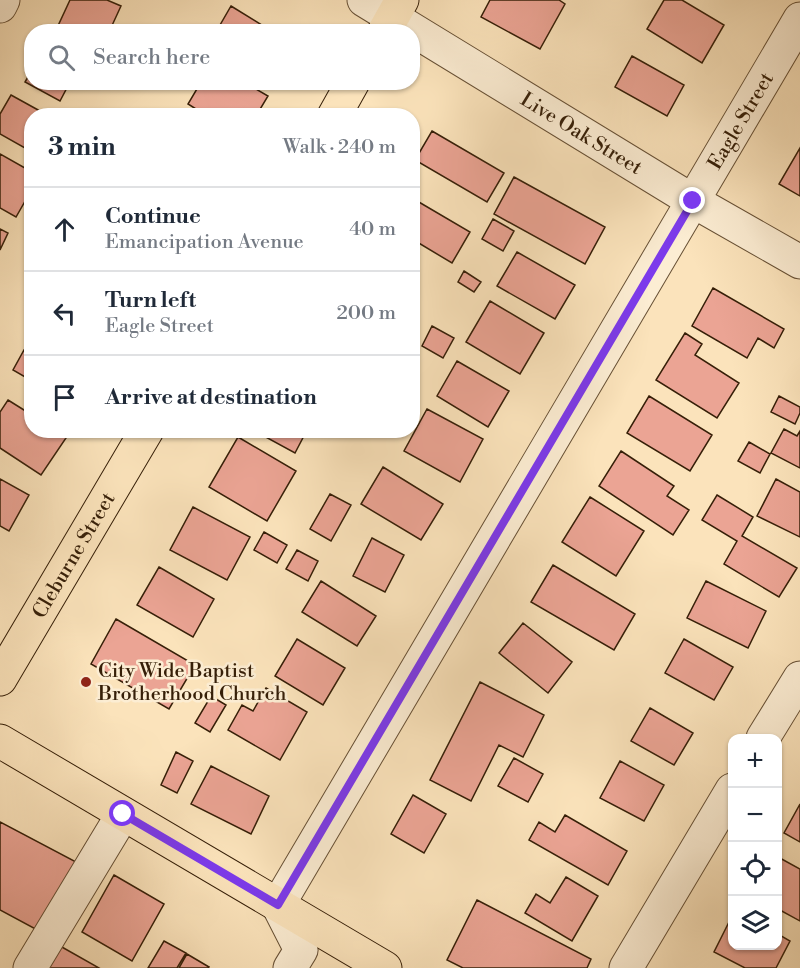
<!DOCTYPE html>
<meta charset="utf-8">
<style>
:root{--surface:#fff;--page:#f2f2f3;--text:#1f2937;--muted:#747a83;--line:#e0e1e3}
body{margin:0;font-family:"Libre Bodoni",serif;background:var(--page);color:var(--text)}
.controls{position:absolute;right:18px;bottom:18px;display:grid;overflow:hidden;border-radius:12px;box-shadow:0 2px 4px #0004}
.controls button{width:54px;height:54px;display:grid;place-items:center;padding:0;border:0;border-bottom:2px solid var(--line);background:var(--surface);color:var(--text);font:30px sans-serif}
.stop{position:absolute;width:18px;height:18px;margin:-14px;border:4px solid #7c3aed;border-radius:50%;background:#fff}
.stop.end{background:#7c3aed;border-color:#fff;box-shadow:0 2px 6px #0008}
.list{margin:0;padding:0;list-style:none}
h2{display:flex;justify-content:space-between;align-items:center;height:78px;margin:0;padding:0 24px;font-size:26px}
h2 small{font-size:20px;font-weight:400;color:var(--muted)}
.list li{display:grid;grid-template-columns:39px 1fr auto;gap:18px;align-items:center;box-sizing:border-box;height:84px;padding:0 24px;border-top:2px solid var(--line)}
.list b{display:block;font-size:22px;white-space:nowrap}
.list p{margin:0;font-size:20px;white-space:nowrap;color:var(--muted)}
.list em{font-size:20px;font-style:normal;color:var(--muted)}
.icon{flex:none;width:33px;height:33px;fill:none;stroke:currentColor;stroke-width:2;stroke-linecap:round;stroke-linejoin:round}
.map{position:relative;flex:none;width:800px;height:968px;overflow:hidden}
.search{position:absolute;background:var(--surface);box-shadow:0 2px 4px #0004;left:24px;top:24px;width:396px;height:66px;display:flex;align-items:center;gap:15px;box-sizing:border-box;padding:0 21px;border-radius:24px;color:var(--muted);font-size:22px}
.panel{position:absolute;background:var(--surface);box-shadow:0 2px 4px #0004;left:24px;top:108px;width:396px;height:330px;border-radius:24px}
.map>svg:first-child{display:block}
.building{fill:#eba494;stroke:#361f08;stroke-width:1.5}
.lines{fill:none;stroke-linecap:round;stroke-linejoin:round}
.minor-casing{stroke:#675035;stroke-width:35}
.major-casing{stroke:#361f08;stroke-width:35}
.minor{stroke:#fcedd3;stroke-width:33}
.major{stroke:#fbe3bb;stroke-width:33}
.route{stroke:#7c3aed;stroke-width:8}
.poi-dot{fill:#8f2418;stroke:#fcedd3;stroke-width:2}
.labels{text-anchor:middle;stroke-width:5;stroke-linejoin:round;paint-order:stroke}
.street-label{font-size:20px;fill:#361f08;stroke:#fcedd3}
.poi-label{font-size:20px;fill:#361f08;stroke:#fcedd3;text-anchor:start}
</style>
<div class="map">
<svg width="800" height="968" viewBox="0 0 800 968">
<rect width="100%" height="100%" fill="#fbe3bb"/>
<filter id="stains"><feTurbulence type="fractalNoise" baseFrequency=".00333" numOctaves="4"/><feColorMatrix values="0 0 0 0 .2 0 0 0 0 .09 0 0 0 0 .02 0 0 0 .5 -.17"/></filter>
<radialGradient id="worn" r=".72"><stop offset=".6" stop-color="#630" stop-opacity="0"/><stop offset="1" stop-color="#630" stop-opacity=".3"/></radialGradient>
<path class="building" d="M70,0H107L121,6L109,32H65L57,28Z
M490,0H559L565,4L540,49L481,17Z
M664,0H682L724,25L702,63L647,29Z
M231,6L273,32H216Z
M632,56L684,85L667,116L615,87Z
M32,70V82H70L60,101L25,82Z
M201,82H244L268,96L256,116H207L188,104Z
M11,95L49,116H32V152L0,134V114Z
M432,131L504,173L487,202L415,160Z
M800,148V196L779,184Z
M0,154L32,172V189L16,217L0,208Z
M514,177L605,227L585,264L494,214Z
M412,198L470,232L452,263L412,239Z
M493,219L514,231L503,251L482,239Z
M0,229L8,233L0,250Z
M517,252L575,285L555,319L497,286Z
M464,271L481,282L474,292L458,282Z
M713,288L784,329L774,348L758,338L747,358L692,326Z
M490,301L544,333L520,374L466,342Z
M432,326L454,338L443,358L422,346Z
M685,333L702,344L695,355L739,383L717,418L656,380Z
M24,350L32,354V381L13,370Z
M457,361L509,391L488,427L437,396Z
M649,396L712,435L690,471L627,433Z
M779,396L800,407V413L795,424L771,412Z
M8,400L32,415V430H54L66,438L41,475L0,448V412Z
M427,409L483,439L460,482L404,451Z
M784,429L797,436L800,431V468L771,453Z
M253,430H307L295,453Z
M238,437L296,471L267,521L209,487Z
M749,442L770,454L760,473L738,461Z
M621,451L674,486L667,496L689,510L673,535L599,486Z
M383,467L443,504L421,540L361,504Z
M0,479L29,495L9,531L0,526Z
M776,479L800,492V537L757,516Z
M330,494L351,505L331,541L310,529Z
M717,495L753,517L742,536L797,568L779,597L724,564L737,541L702,520Z
M590,497L644,531L616,576L562,542Z
M193,507L250,537L227,580L170,550Z
M264,532L287,545L277,563L254,550Z
M372,538L404,555L385,592L353,576Z
M297,550L318,561L308,581L286,569Z
M553,565L635,614L614,650L531,602Z
M159,567L214,599L193,637L137,605Z
M321,581L376,616L357,646L302,612Z
M706,581L766,611L748,648L687,618Z
M116,619L195,665L169,709L91,664Z
M523,623L572,662L548,693L499,653Z
M297,639L345,668L323,705L275,676Z
M684,639L733,667L714,700L665,673Z
M480,682L544,715L523,757L499,745L471,801L430,780Z
M266,688L307,712L280,760L228,730L242,705L253,711Z
M211,696L226,705L210,732L195,723Z
M650,708L693,733L674,765L631,741Z
M176,752L193,761L177,793L161,785Z
M514,758L543,774L528,802L498,786Z
M620,761L664,785L644,821L600,798Z
M211,766L269,796L251,834L191,804Z
M413,795L446,814L424,853L391,834Z
M800,804V842L784,833Z
M565,815L627,851L608,885L529,840L539,822L555,832Z
M0,822L78,863L41,932L0,910Z
M778,857L800,869V921L778,909Z
M114,875L164,904L132,961L82,932Z
M566,877L598,896L572,941L525,913L536,894L550,903Z
M477,900L591,959L587,968H463L447,960Z
M732,916V946H778V934L790,941L776,968H745L714,952Z
M164,941L186,953L177,968H148Z
M53,942L99,968H38Z
M187,954L209,967L208,968H179Z"/>
<g class="lines">
<defs>
<g id="minor">
<path id="s1" d="M364,0L693,201L800,262"/>
<path d="M0,6L3,0"/>
<path d="M763,738L800,678"/>
<path d="M30,968L123,814"/>
<path id="s2" d="M290,968L301,950L278,905L800,19"/>
<path d="M626,968L732,790"/>
</g>
<g id="major">
<path d="M384,32L402,0"/>
<path d="M334,116L353,82"/>
<path id="s3" d="M0,679L147,430"/>
<path d="M0,741L385,968"/>
</g>
</defs>
<use href="#minor" class="minor-casing"/>
<use href="#major" class="major-casing"/>
<use href="#minor" class="minor"/>
<use href="#major" class="major"/>
</g>
<g class="lines">
<path class="route" d="M123,814L278,905L693,201"/>
</g>
<circle class="poi-dot" cx="86" cy="682" r="6"/>
<g class="labels">
<g class="street-label">
<text dy="7" stroke="none"><textPath href="#s2" startOffset="982">Eagle Street</textPath></text>
<text dy="7" stroke="none"><textPath href="#s1" startOffset="255">Live Oak Street</textPath></text>
<text dy="7" stroke="none"><textPath href="#s3" startOffset="144">Cleburne Street</textPath></text>
</g>
<g class="poi-label">
<text x="98" y="677">City Wide Baptist<tspan x="98" dy="23">Brotherhood Church</tspan></text>
</g>
</g>
<rect width="100%" height="100%" filter="url(#stains)"/>
<rect width="100%" height="100%" fill="url(#worn)"/>
</svg>
<div class="controls">
<button>+</button>
<button>−</button>
<button><svg class="icon" aria-label="locate" viewBox="0 0 24 24"><circle cx="12" cy="12" r="6"/><path d="M12 2v4M12 18v4M2 12h4M18 12h4"/></svg></button>
<button><svg class="icon" aria-label="layers" viewBox="0 0 24 24"><path d="M12 4l9 5-9 5-9-5zM3 14l9 5 9-5"/></svg></button>
</div>
<div class="stop" style="left:123px;top:814px"></div>
<div class="stop end" style="left:693px;top:201px"></div>
<div class="search"><svg class="icon" aria-label="search" viewBox="0 0 24 24"><circle cx="10" cy="10" r="6"/><path d="M15 15l6 6"/></svg>Search here</div>
<section class="panel">
<h2>3 min<small>Walk · 240 m</small></h2>
<ul class="list">
<li><svg class="icon" aria-label="ahead" viewBox="0 0 24 24"><path d="M12 20V5M6 11l6-6 6 6"/></svg><div><b>Continue</b><p>Emancipation Avenue</p></div><em>40 m</em></li>
<li><svg class="icon" aria-label="left" viewBox="0 0 24 24"><path d="M17 20v-9H6M10 6l-5 5 5 5"/></svg><div><b>Turn left</b><p>Eagle Street</p></div><em>200 m</em></li>
<li><svg class="icon" aria-label="arrive" viewBox="0 0 24 24"><path d="M6 21V4h12l-3 4 3 4H6"/></svg><div><b>Arrive at destination</b></div></li>
</ul>
</section>
</div>
